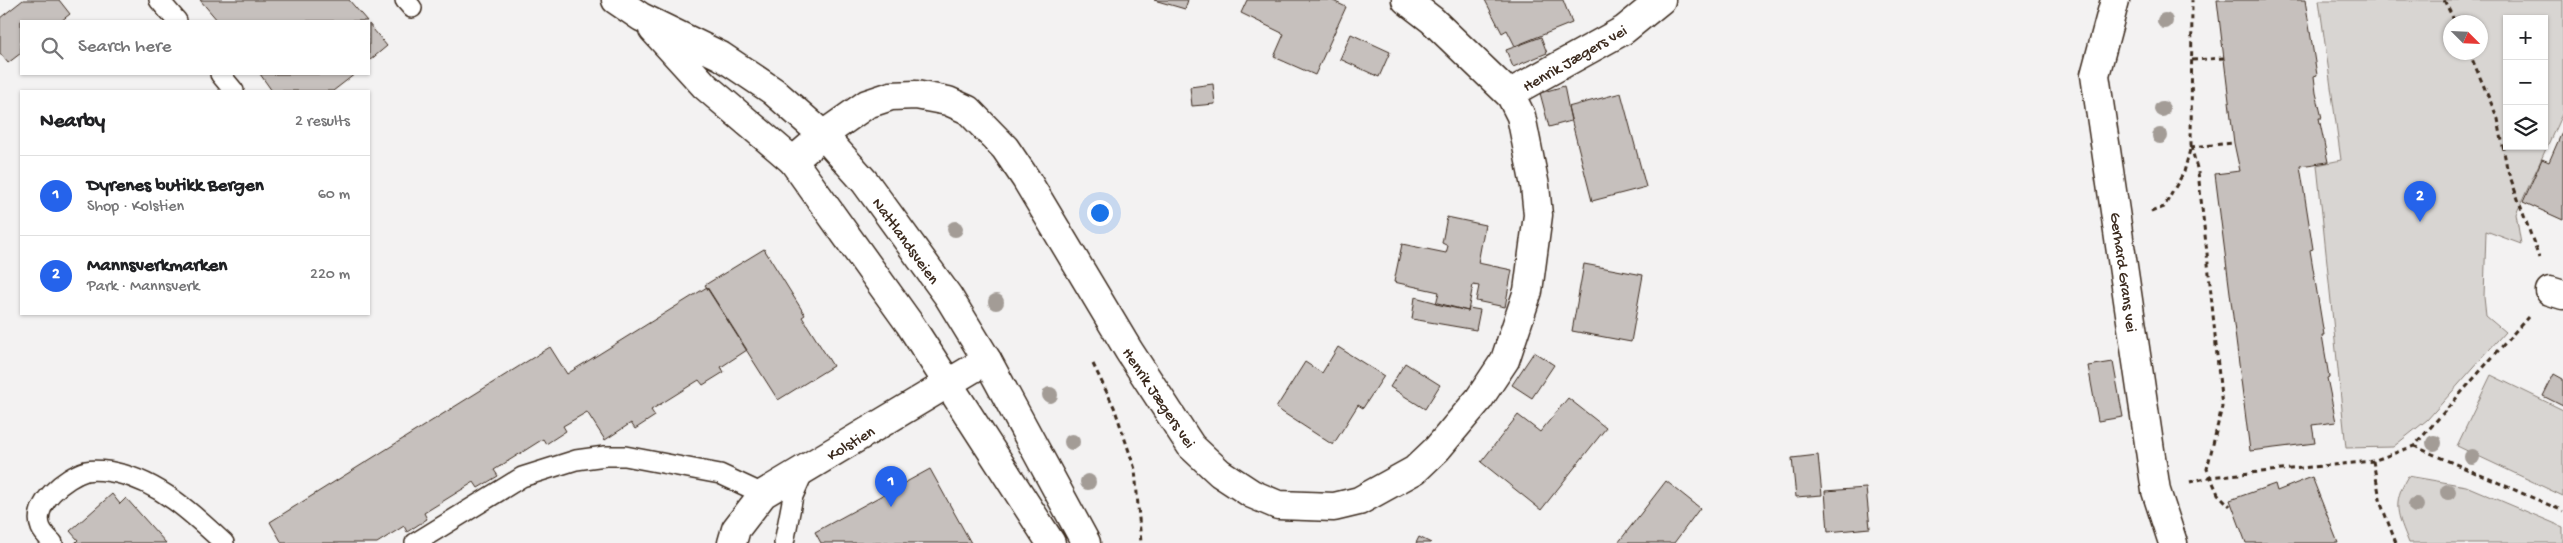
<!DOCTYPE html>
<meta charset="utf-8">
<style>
:root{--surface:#fff;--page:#f6f6f6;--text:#202124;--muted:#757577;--line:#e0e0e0;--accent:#2563eb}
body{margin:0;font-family:"Gochi Hand",sans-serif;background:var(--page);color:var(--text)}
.controls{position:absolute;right:15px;top:15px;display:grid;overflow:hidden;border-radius:0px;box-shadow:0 1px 4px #0004}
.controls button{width:45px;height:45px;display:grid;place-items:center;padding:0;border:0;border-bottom:1px solid var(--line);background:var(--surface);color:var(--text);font:25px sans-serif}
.compass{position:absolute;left:2443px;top:15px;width:45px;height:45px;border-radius:50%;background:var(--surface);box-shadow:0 1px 4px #0004;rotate:114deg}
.you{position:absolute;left:1099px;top:212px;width:18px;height:18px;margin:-12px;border:4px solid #fff;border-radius:50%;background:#1a73e8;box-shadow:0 0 0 8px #1a73e833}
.badge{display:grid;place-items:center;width:32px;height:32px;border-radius:50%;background:var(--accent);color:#fff;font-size:16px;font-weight:700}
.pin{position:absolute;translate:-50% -41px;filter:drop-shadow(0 1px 2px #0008)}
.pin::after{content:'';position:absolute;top:26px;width:18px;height:15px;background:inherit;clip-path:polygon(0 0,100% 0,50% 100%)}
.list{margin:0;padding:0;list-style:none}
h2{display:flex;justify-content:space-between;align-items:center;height:65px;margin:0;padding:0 20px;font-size:21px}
h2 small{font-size:16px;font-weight:400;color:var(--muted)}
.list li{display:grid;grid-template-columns:32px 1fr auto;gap:15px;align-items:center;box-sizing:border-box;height:80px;padding:0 20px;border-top:1px solid var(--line)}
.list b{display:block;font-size:19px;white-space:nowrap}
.list p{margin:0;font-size:16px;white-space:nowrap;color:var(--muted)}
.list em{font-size:16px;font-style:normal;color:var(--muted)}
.icon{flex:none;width:28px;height:28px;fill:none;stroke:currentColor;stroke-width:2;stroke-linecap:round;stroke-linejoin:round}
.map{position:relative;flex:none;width:2563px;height:543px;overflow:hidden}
.search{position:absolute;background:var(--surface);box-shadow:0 1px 4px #0004;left:20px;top:20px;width:350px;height:55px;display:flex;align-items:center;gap:12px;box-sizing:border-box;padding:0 18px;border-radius:0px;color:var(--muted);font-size:19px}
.panel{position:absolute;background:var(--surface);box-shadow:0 1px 4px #0004;left:20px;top:90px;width:350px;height:225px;border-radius:0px}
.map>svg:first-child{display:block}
.green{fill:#d8d5d2;stroke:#8a8078;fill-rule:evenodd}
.building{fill:#c6c0bd;stroke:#3b2a1e}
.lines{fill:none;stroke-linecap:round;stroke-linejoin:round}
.service-casing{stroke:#3b2a1e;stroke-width:22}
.minor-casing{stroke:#3b2a1e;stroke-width:31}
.primary-casing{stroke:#3b2a1e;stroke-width:31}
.path{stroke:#3b2a1e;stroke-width:3;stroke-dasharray:5 4;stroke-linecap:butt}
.service{stroke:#fff;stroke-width:19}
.minor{stroke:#fff;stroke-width:28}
.primary{stroke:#fff;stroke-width:28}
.tree{fill:#a39c96}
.labels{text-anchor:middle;stroke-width:4;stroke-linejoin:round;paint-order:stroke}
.street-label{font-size:16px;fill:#3b2a1e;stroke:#fff}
</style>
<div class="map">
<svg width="2563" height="543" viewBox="0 0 2563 543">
<rect width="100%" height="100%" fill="#f3f2f2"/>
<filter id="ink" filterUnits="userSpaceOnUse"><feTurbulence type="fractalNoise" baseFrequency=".02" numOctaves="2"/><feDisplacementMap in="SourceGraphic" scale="10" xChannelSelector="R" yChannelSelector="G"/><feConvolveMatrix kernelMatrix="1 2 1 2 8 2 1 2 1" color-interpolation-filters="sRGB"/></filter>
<g filter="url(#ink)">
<path class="green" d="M2319,0H2563V112L2516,214L2521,244L2486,231L2484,297L2486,316L2505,332L2427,420L2393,447L2346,448L2317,165L2341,160ZM2507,19H2544V146H2507ZM2450,22H2480V52H2450Z
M2491,375L2563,410V496L2457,446Z
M2408,476L2466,486L2563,527V543H2409C2398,515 2391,504 2408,476Z"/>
<path class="building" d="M23,0H59L70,14L61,21H21V53L8,63L0,53V18Z
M200,0H349L367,21H218Z
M1154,0H1188L1185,9Z
M1247,0H1331L1346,7L1315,75L1274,57L1284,34L1241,13Z
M1485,0H1563L1572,23L1515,46L1507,30L1502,33Z
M2217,0H2305L2317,75L2314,76L2316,93L2322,118H2319L2328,162L2300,166L2313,249L2310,250L2324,335H2322L2329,377L2327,378L2336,422L2312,425L2315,443L2250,451L2215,174L2240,171L2234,143Z
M369,24L387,46L369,61Z
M1351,34L1390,52L1379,77L1340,59Z
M1541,37L1547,53L1513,67L1506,50Z
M260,74H355L333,91H272Z
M1213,84L1215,104L1192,106L1190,87Z
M1564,86L1571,121L1549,127L1540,93Z
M1621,93L1646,187L1592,201L1568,107Z
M2563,130V220L2523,202L2542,159L2549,162Z
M1447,217L1485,225L1478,263L1512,270L1505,307L1476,301L1479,286L1473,285L1468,311L1436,304L1439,292L1394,282L1402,244L1446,253L1448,246L1442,243Z
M764,249L805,315L802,317L833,366L778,400L705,285Z
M1584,264L1643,275L1631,342L1572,331Z
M707,287L747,350L721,367L724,372L703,385L699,380L651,410L655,416L635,429L631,423L605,440L587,412L563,426L566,431L546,444L543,439L494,470L498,476L478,488L474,482L424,513L427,519L407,532L404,526L377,543H282L270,522L550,347L567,374Z
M1415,297L1468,311L1469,308L1480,310L1476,330L1412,319Z
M1338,347L1384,376L1363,408L1358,405L1333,445L1276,408L1305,362L1322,373Z
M1534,352L1554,365L1532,398L1512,385Z
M2113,362L2123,417L2098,421L2088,366Z
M1405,363L1440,385L1425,409L1390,387Z
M2554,374L2563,379V406L2543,396Z
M1568,398L1606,428L1541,510L1481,462L1518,415L1540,432Z
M1818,455L1822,495L1796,497L1792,458Z
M930,469L971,543H821L815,532Z
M2312,477L2338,543H2246L2230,500L2275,484L2277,491Z
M1666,481L1700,508L1674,543H1618Z
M1866,488L1870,528L1828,532L1825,491Z
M112,494L120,504L126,498L166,543H75L78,540L70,531Z
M1419,537L1431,543H1416Z"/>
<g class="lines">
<defs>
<path id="service" d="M159,0L177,21
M405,0L412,8
M220,74L234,91
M53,543C49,539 43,533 41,528C31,504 66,477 86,471C94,469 109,471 117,473C159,482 193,514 224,543
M415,543L522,477L576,460L605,456H625L720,474L763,494
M784,543L793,496L805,469"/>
<path id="minor" d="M2115,0L2095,75L2156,491L2173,543
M1511,96L1514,91L1624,30L1661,0
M793,161L823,135L867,104L891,96L916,95L948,101L968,110L1005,148L1026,179L1129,351L1191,446L1220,473L1252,494L1278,505L1334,507L1359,501L1415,470L1437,449L1479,399L1505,360L1528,291L1538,215L1535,186L1521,116L1511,96L1432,20L1406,0
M2550,291L2563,295
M732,543L736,529L763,494L987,360"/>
<path id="primary" d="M616,0L641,17L721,56L773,91L823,135L865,182L948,296L987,360L1086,543
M653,29L705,86L793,161L909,323L1051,543"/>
</defs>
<use href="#service" class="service-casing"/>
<use href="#minor" class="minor-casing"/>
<use href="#primary" class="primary-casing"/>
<path class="path" d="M2444,0L2455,22
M2469,52L2498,119L2507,168L2539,258
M2192,60L2224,58
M2191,146L2198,172L2207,253L2222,407L2207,469L2218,494L2230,506
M2190,147L2234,143
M2151,212L2164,207L2184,172L2191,146L2192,0
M1093,364L1114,407L1135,469L1141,543
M2414,446L2563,511
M2190,482L2209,477L2373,461
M2396,543L2381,504L2373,461L2414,446L2528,317"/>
<use href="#service" class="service"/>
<use href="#minor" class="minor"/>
<use href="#primary" class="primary"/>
</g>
<g class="tree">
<circle cx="2165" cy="21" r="8"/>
<circle cx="2162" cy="109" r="8"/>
<circle cx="2160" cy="136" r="8"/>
<circle cx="955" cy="229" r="8"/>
<circle cx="996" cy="302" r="8"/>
<circle cx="1050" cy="395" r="8"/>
<circle cx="1072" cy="442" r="8"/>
<circle cx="2434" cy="443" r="8"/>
<circle cx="2472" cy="457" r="8"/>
<circle cx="1088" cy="482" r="8"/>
<circle cx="2448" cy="492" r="8"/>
<circle cx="2416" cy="505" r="8"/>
</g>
</g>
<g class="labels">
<g class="street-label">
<text transform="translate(1574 57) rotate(-30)" y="6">Henrik Jægers vei</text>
<text transform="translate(907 240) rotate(54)" y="6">Nattlandsveien</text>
<text transform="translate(2125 272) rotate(82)" y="6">Gerhard Grans vei</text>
<text transform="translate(1160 397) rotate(56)" y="6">Henrik Jægers vei</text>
<text transform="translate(850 442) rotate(-31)" y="6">Kolstien</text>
</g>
</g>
</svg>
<div class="controls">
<button>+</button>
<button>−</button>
<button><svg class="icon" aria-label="layers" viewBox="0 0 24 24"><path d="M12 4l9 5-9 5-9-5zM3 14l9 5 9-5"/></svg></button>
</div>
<svg class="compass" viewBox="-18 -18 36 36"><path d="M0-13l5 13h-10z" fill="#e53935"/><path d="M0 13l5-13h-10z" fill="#757577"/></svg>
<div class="you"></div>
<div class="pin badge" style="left:891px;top:507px">1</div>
<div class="pin badge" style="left:2420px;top:222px">2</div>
<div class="search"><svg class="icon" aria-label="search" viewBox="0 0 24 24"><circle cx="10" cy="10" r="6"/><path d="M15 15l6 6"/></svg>Search here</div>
<section class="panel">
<h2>Nearby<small>2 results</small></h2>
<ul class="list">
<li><span class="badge">1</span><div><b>Dyrenes butikk Bergen</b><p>Shop · Kolstien</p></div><em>60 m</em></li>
<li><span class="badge">2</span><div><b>Mannsverkmarken</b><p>Park · Mannsverk</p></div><em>220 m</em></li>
</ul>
</section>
</div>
